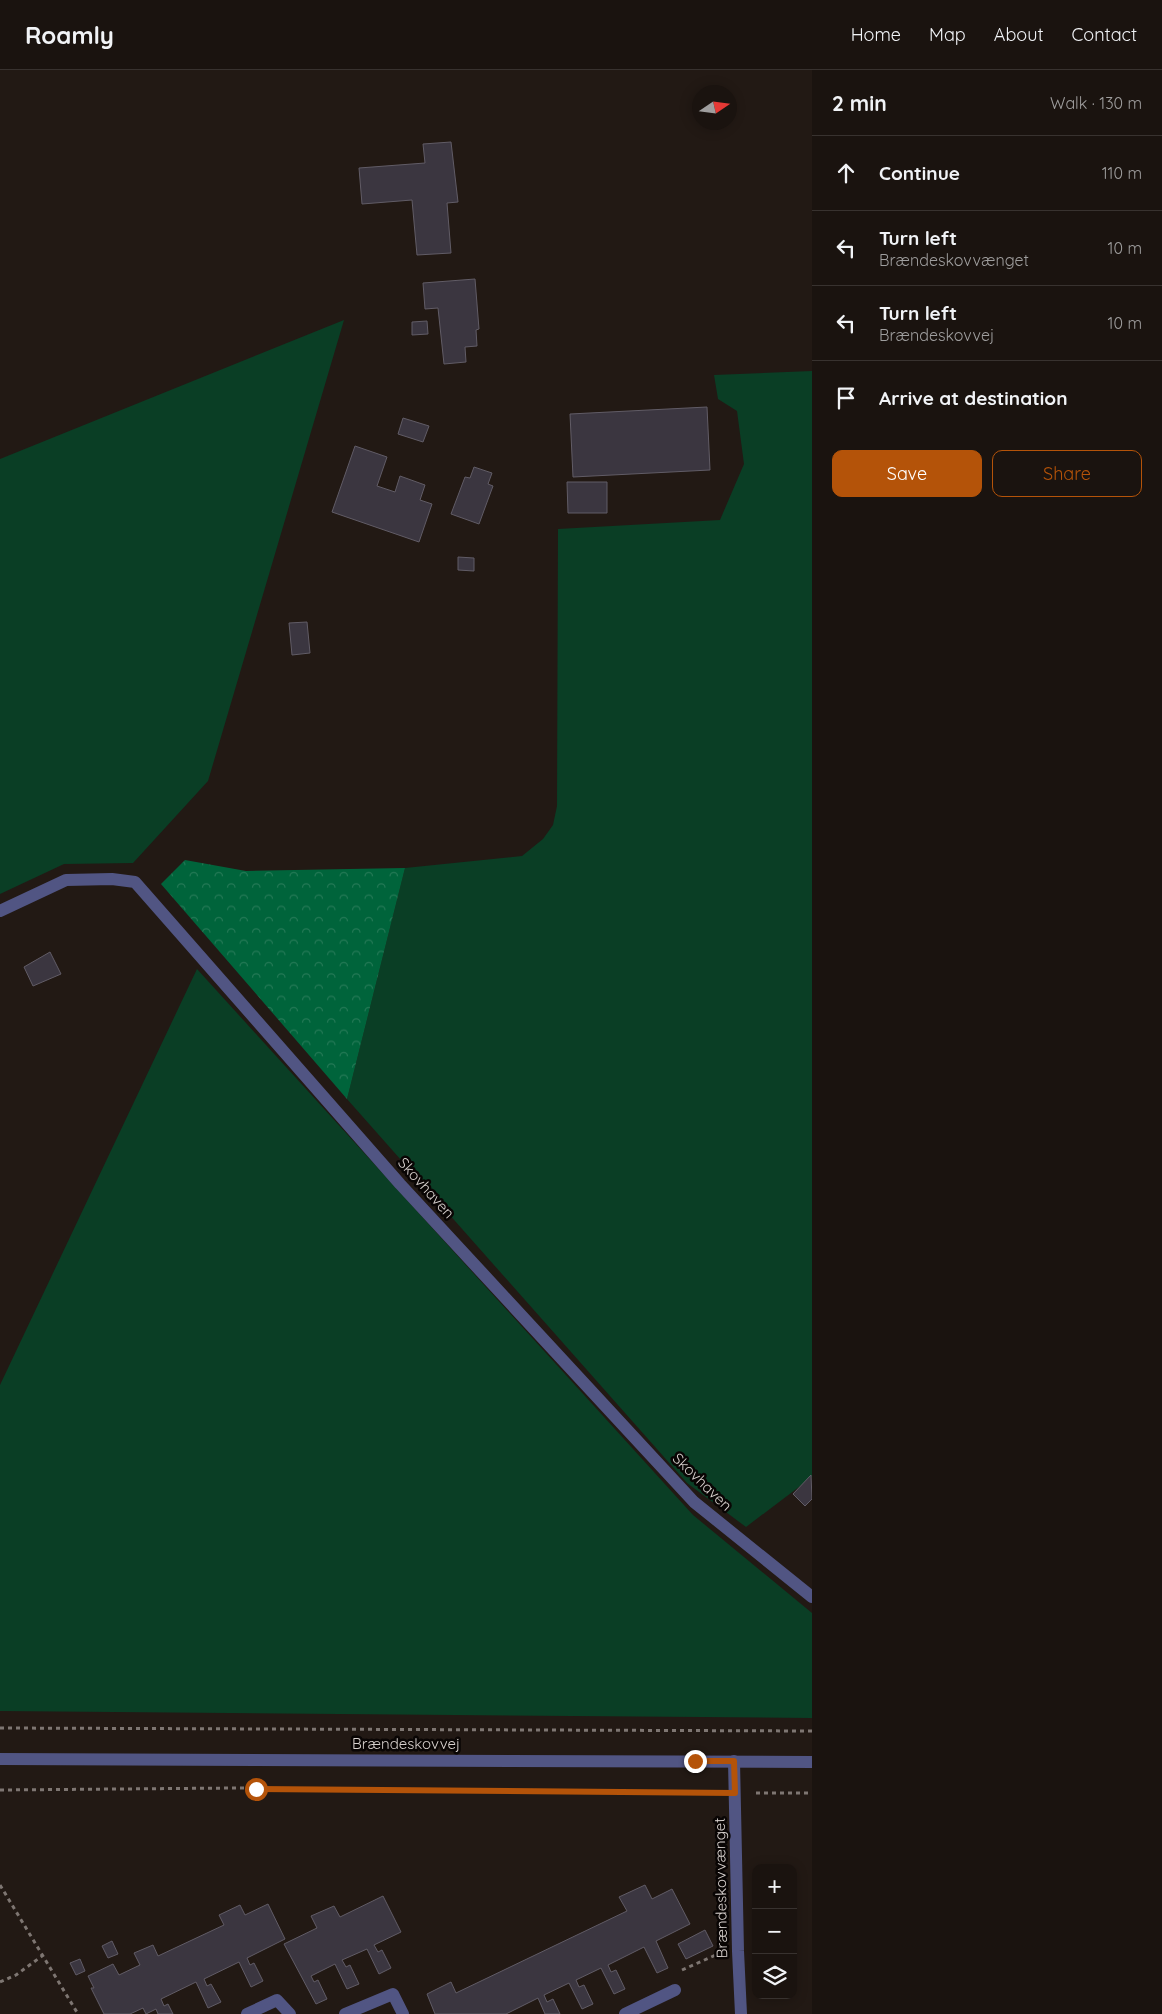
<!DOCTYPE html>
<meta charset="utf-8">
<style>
:root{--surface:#1a130f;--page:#27201d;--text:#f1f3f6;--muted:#9f9e9e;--line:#38322f;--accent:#b45309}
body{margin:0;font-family:Quicksand,sans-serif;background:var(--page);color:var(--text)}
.controls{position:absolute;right:15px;bottom:15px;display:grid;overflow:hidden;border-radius:10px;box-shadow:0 2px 12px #0003}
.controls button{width:45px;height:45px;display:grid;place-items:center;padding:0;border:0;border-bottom:1px solid var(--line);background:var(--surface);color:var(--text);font:25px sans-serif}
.compass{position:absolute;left:692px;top:15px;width:45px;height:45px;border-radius:50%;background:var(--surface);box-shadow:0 2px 12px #0003;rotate:77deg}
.stop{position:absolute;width:15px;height:15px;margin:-11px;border:4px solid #b45309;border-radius:50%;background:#fff}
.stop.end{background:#b45309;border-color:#fff;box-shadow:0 1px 5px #0008}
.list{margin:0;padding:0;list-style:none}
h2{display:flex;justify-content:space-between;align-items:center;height:65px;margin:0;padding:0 20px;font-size:21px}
h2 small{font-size:16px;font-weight:400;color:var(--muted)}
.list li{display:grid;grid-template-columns:32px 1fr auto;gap:15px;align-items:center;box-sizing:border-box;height:75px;padding:0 20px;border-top:1px solid var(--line)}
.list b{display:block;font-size:19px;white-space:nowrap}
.list p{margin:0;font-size:16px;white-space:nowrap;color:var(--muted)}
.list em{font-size:16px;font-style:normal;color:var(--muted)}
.actions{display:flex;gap:10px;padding:15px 20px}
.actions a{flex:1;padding:11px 0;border:1px solid var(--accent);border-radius:10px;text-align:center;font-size:18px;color:var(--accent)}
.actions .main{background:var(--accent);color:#fff}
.icon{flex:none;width:28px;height:28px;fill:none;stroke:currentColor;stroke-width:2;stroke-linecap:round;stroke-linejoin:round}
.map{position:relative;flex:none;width:812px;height:1944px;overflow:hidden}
header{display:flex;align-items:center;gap:30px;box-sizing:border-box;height:70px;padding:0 25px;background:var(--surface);border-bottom:1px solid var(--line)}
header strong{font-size:24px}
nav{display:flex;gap:28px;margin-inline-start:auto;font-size:18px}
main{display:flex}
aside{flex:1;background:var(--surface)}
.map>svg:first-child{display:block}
.grass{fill:#0a3e25}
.forest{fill:url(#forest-crowns)}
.building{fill:#3b3640;stroke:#615c66}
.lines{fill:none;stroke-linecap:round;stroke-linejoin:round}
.path{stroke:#7e7672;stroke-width:3;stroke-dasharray:4 4;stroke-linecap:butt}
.minor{stroke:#515583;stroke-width:12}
.tertiary{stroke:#515583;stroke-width:12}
.route{stroke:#b45309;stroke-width:6}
.labels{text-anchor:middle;stroke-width:5;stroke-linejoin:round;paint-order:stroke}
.street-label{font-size:15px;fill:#d7d0cd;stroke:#090504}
</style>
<header>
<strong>Roamly</strong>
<nav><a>Home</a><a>Map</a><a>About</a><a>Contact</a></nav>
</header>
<main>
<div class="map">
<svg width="812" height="1944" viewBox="0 0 812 1944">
<defs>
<pattern id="forest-crowns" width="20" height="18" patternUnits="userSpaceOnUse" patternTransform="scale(1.25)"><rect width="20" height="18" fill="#00643b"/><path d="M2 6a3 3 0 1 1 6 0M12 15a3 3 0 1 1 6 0" fill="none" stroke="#247956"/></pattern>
</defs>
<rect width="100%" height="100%" fill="#221914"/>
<path class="grass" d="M344,250L208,711L133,793L64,794L0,824V389Z
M812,301V1407L746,1457L687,1413L347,1029L405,798L522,786L543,769L553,755L557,736L558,459L720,450L744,394L737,341L718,329L714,305Z
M197,899L693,1445L812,1543V1648L0,1641V1315Z"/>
<path class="forest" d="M185,790L246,801L405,798L347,1029L161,814Z"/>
<path class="building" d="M451,72L458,132L447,133L451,183L417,185L412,130L362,134L359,98L425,93L423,74Z
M475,209L479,259L476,260L477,276L465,277L466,292L444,294L438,238L425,239L423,213Z
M427,251L428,264L412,265V252Z
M707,337L710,400L573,407L570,344Z
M403,348L429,356L423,372L398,364Z
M355,376L387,387L377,416L395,422L400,406L425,415L420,430L432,434L419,472L332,442Z
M474,397L492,403L488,414L493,416L479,454L451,444L465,407L470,408Z
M567,412H607V443H568Z
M458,487L474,488V501L458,500Z
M307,552L310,583L292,585L289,553Z
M50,882L61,904L33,916L24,897Z
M811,1405L812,1429L805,1436L793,1424Z
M645,1815L652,1829L672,1819L690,1854L656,1871L668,1898L657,1903L644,1877L608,1895L611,1902L616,1900L625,1919L614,1924L601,1898L576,1910L579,1917L584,1915L593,1934L582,1939L569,1913L544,1925L547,1932L553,1929L560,1944H545L538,1928L506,1944H435L427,1924L451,1912L456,1923L627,1841L619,1827Z
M383,1826L401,1862L374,1875L378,1882L382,1880L391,1898L379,1904L367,1879L342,1890L346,1897L350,1895L359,1914L347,1919L335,1894L311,1906L314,1912L318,1910L327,1929L316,1934L284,1874L317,1858L311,1846L334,1836L340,1847Z
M268,1834L285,1869L247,1888L250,1895L254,1893L263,1911L251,1917L239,1892L204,1909L207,1916L211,1914L221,1932L208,1938L196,1912L161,1929L164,1936L168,1934L173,1944H158L156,1939L146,1944L143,1938L130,1944H104L91,1918H94L88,1906L113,1894L119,1905L140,1895L134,1883L153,1875L158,1886L224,1855L219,1845L240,1835L245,1845Z
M705,1860L713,1876L686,1889L678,1874Z
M112,1871L118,1884L108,1888L102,1876Z
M80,1889L85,1901L76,1905L70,1893Z"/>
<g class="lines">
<path class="path" d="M0,1658L812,1661
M0,1720L236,1718L714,1723
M756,1723H812
M0,1815L78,1944
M682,1900L718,1884
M0,1912L16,1905L42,1886"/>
<path class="minor" d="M0,841L66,810L112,809L135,812L400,1114L694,1432L812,1527
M734,1691L738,1881L741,1944
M247,1944L277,1930L290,1944
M345,1944L393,1924L403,1944
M625,1944L675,1920"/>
<path class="tertiary" d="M0,1689L812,1692"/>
</g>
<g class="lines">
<path class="route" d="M256,1719L735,1723L734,1691H695"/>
</g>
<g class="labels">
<g class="street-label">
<text transform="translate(426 1118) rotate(48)" y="5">Skovhaven</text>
<text transform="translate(702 1412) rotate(44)" y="5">Skovhaven</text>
<text x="406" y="1679">Brændeskovvej</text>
<text transform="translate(721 1818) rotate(-91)" y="5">Brændeskovvænget</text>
</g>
</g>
</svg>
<div class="controls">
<button>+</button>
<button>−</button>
<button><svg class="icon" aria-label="layers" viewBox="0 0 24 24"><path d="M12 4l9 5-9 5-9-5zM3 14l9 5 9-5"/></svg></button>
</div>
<svg class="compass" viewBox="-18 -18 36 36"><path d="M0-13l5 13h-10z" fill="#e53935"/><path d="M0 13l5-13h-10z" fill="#9f9e9e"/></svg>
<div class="stop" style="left:256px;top:1719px"></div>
<div class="stop end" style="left:695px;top:1691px"></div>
</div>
<aside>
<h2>2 min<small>Walk · 130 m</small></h2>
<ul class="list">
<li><svg class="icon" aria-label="ahead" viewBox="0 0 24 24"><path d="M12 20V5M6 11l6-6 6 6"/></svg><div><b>Continue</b></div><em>110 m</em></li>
<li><svg class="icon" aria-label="left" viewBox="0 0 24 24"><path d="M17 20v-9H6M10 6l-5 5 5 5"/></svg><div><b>Turn left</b><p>Brændeskovvænget</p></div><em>10 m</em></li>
<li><svg class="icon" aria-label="left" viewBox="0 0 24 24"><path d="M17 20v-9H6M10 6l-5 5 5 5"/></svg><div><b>Turn left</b><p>Brændeskovvej</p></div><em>10 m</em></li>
<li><svg class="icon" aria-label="arrive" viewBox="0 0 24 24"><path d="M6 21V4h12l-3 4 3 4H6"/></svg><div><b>Arrive at destination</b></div></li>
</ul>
<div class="actions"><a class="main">Save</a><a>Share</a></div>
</aside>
</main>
